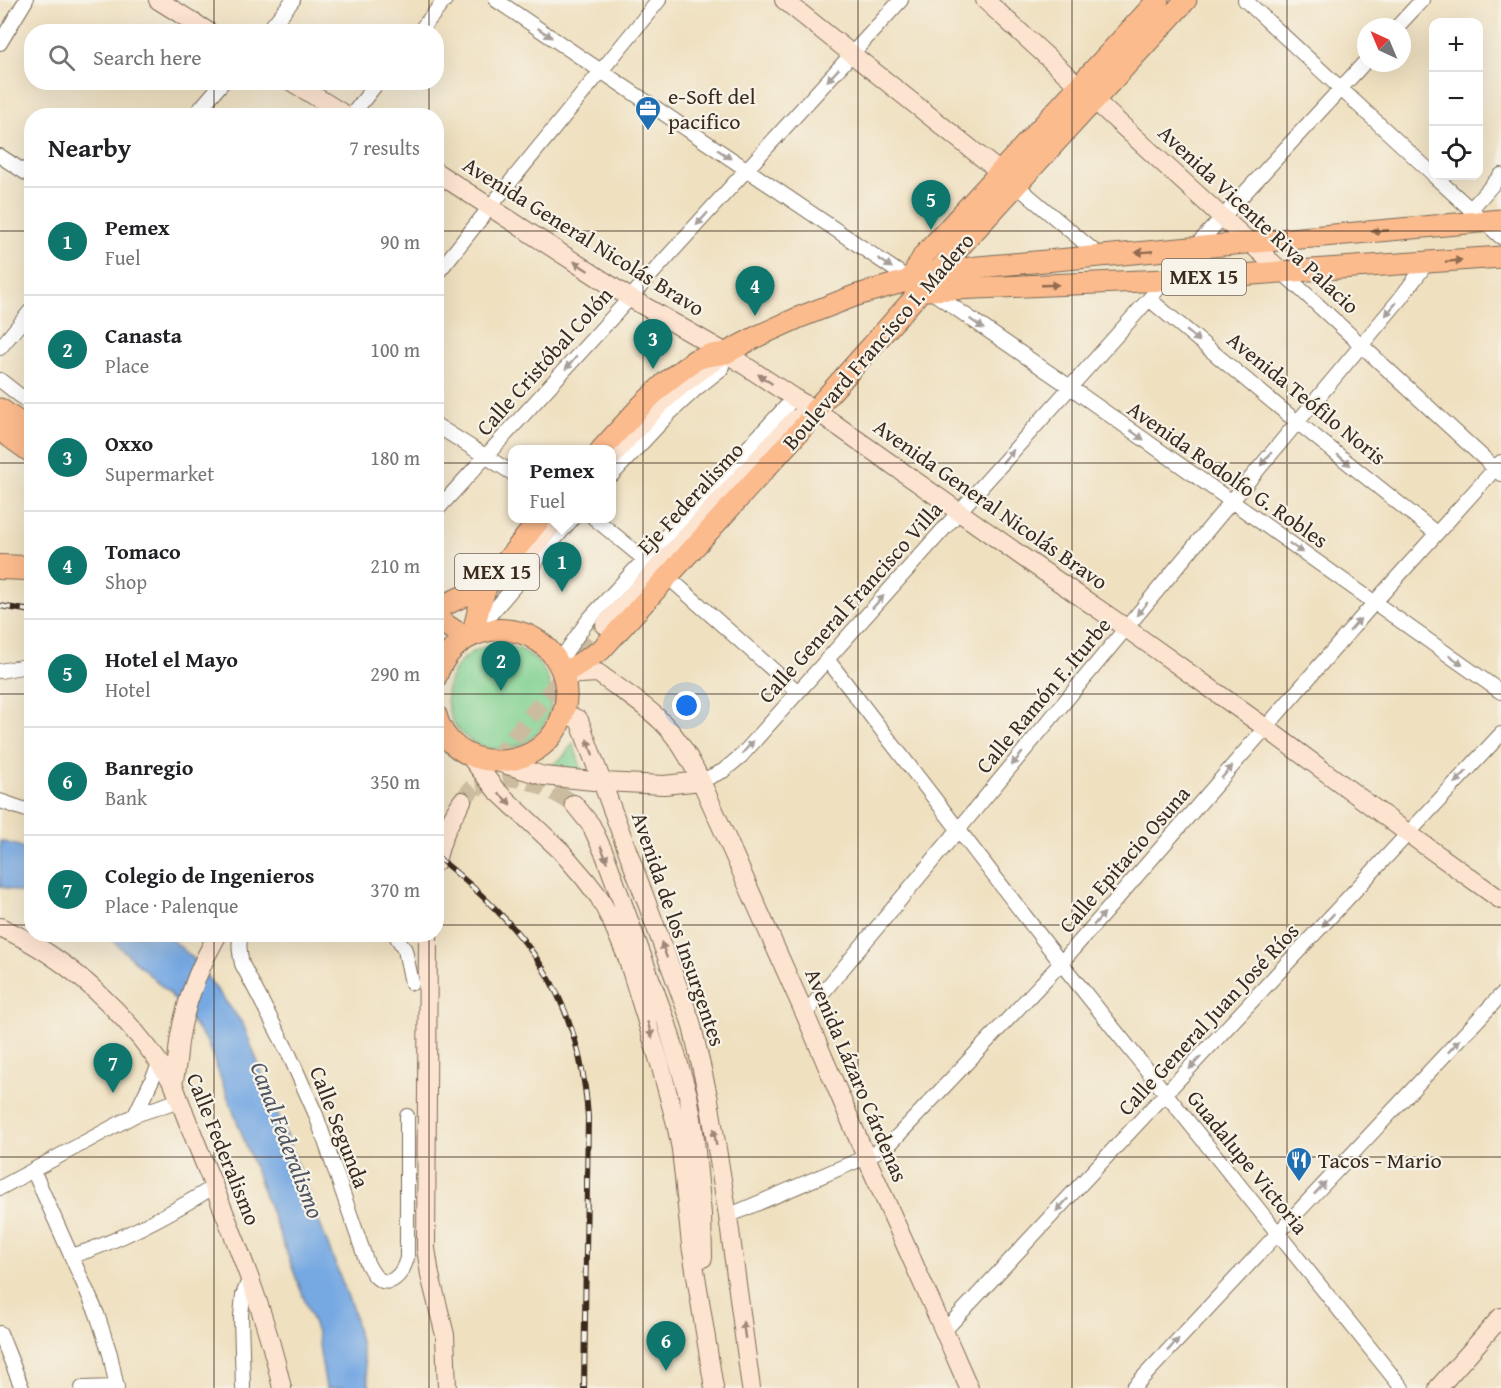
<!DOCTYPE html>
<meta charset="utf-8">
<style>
:root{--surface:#fff;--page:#f6f6f6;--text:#202124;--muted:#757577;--line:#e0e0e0;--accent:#0f766e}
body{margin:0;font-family:"Gentium Book Plus",serif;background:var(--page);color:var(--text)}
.controls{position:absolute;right:18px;top:18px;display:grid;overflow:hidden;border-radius:12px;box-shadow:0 6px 24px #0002}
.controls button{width:54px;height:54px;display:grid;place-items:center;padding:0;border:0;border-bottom:2px solid var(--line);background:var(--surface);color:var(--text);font:30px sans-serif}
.compass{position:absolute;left:1357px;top:18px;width:54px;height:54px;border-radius:50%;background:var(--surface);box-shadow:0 6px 24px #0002;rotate:316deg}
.you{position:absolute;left:687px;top:706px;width:21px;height:21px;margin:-15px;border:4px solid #fff;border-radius:50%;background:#1a73e8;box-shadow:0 0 0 9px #1a73e833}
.badge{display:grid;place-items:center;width:39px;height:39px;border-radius:50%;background:var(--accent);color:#fff;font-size:20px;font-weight:700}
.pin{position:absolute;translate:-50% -50px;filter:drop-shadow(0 2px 3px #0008)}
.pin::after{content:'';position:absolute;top:32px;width:21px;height:18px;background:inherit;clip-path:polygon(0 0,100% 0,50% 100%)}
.popup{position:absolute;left:508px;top:445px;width:108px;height:78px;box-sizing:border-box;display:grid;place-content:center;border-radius:12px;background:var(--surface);filter:drop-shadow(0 2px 4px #0005);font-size:20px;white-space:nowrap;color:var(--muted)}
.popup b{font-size:22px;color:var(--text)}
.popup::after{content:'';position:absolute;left:50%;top:100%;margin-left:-12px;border:12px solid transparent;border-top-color:var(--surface)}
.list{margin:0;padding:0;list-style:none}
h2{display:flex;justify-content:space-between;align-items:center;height:78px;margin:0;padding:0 24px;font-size:26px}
h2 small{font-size:20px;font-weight:400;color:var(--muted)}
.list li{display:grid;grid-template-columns:39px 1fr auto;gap:18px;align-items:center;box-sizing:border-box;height:108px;padding:0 24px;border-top:2px solid var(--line)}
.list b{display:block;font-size:22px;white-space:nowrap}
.list p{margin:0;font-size:20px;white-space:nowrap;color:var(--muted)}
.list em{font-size:20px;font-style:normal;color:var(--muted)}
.icon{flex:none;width:33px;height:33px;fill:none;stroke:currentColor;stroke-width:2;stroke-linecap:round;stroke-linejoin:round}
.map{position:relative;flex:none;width:1501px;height:1388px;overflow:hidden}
.search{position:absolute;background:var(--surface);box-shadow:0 6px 24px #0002;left:24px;top:24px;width:420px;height:66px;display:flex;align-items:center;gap:15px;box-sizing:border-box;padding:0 21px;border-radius:24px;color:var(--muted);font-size:22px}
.panel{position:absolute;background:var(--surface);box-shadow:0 6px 24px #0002;left:24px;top:108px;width:420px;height:834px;border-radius:24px}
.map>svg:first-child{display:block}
.green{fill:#80d090;stroke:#5e7d57;stroke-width:1.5}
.water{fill:#76a8e2;stroke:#586980;stroke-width:1.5}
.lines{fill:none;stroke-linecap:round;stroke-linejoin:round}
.secondary-tunnel{stroke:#cbbca0;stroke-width:18;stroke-dasharray:18 9;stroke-linecap:butt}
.street-casing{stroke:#7a6a57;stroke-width:16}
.secondary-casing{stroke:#7a6a57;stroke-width:20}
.primary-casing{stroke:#7a6a57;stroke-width:23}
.highway-casing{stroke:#7a6a57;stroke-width:26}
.street{stroke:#fff;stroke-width:14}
.secondary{stroke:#fde4d1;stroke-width:18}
.primary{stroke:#fbbb8d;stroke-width:21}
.highway{stroke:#fbbb8d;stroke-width:24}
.rail-casing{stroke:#3b2a1e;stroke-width:6}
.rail{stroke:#f7f3e8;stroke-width:4;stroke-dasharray:11;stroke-linecap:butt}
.oneway{fill:#a79f9a}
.oneway2{fill:#916b50}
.oneway3{fill:#9c8778}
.grid{fill:none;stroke:#3b2a1e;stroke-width:1.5;stroke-opacity:0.55}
.labels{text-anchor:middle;stroke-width:4.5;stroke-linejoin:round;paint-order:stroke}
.shield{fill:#f7f3e8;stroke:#73665b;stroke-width:1.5}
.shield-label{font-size:21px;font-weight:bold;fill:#3b2a1e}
.poi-label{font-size:22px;fill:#3b2a1e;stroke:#f7f3e8;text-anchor:start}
.street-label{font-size:22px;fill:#3b2a1e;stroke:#f7f3e8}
.water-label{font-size:24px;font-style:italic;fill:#505663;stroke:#f7f3e8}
</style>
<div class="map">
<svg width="1501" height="1388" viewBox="0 0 1501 1388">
<rect width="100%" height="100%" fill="#f7f3e8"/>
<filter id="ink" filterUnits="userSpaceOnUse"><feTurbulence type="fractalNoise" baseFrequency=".0167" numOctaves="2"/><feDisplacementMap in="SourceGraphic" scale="12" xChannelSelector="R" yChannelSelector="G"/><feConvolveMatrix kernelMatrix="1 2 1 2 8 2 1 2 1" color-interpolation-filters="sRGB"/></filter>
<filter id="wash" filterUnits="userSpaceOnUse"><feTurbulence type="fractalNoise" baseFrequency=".008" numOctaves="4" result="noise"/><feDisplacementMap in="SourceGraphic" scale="24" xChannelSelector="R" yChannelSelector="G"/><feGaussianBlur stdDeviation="1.35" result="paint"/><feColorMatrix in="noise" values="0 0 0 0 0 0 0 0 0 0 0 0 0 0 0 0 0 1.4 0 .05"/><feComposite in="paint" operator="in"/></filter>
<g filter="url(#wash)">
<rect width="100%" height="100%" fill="#efe0c0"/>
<path class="green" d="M447 697a52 52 0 1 1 104 0a52 52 0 1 1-104 0Z
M573,743L583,774L543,772L563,757Z"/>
<path class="water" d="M0,841L19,846L31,851V896L0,886Z
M102,935H166L192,957L243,1024L353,1310L370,1388H326L317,1333L207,1042L170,994L111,939Z"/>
</g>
<g filter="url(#ink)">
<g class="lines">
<path class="secondary-tunnel" d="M480,614L522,562
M477,787C485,784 495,779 504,778C527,775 555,792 574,804
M462,801L605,625"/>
<defs>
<path id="street" d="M496,0L910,280
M1245,0L1434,175
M1397,27L1422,0
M267,32L293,0
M419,32L445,0
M0,43L26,0
M194,116L223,82
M351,116L378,82
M0,156L32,177
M1434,176L1501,237
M1016,185L1100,256
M1471,209L1501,175
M1194,248L1366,61
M1282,272L1501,474
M436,275L490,207L659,0
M929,290L1070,387L1501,692
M1149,299L1297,422L1436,533
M0,348L32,309
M0,380L32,405
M436,425L512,473
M612,475L668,415L697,388L721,369L726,353
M436,511L901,0
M594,518L644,559
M668,577L798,692
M477,630L573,518
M827,659L1061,963L1402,1388
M558,663L589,619L794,398
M0,671L32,665
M701,781L723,771L741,756L1166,280
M0,801L32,812
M241,934C238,945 240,953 242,964L289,1054L316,1115L367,1263C369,1267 372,1272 375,1276C390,1291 403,1273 407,1258V1116
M395,934L405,950L412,983
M805,1014L1399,300L1427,263
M135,1115L160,1063
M33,1170L97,1314L110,1354L117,1388
M0,1188L135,1115L180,1100
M728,1216L866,1157L889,1145L1061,963L1374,603L1501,462
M72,1256C123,1240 170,1214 215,1186
M944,1331L1501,734
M0,1333L22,1388
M82,1388L116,1387
M243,1388L241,1316L243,1295L250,1277
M1133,1388L1501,995"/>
<path id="secondary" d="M158,0L209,32
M784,0L1000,172
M985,0L1282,272
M292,82L347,116
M436,172L630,298L726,353L794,398L815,410L1027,560L1126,628L1266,728L1409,834L1501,900
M612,457C633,432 655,407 681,386C695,374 711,364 726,353
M522,562L559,518
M605,625L795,419L815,410
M563,675L598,673C619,689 643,703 662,722C679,739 690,759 701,781L805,1014L866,1157L944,1331L969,1388
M564,713L579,720L691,1022L709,1100L728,1216L751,1388
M468,754L496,790L561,851L585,879L599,897L612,922L627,957L660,1064L676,1124L681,1149L691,1245L714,1388
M497,762L544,776L603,782L664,785L701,781
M574,804L591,825L605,855L667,1024L688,1095L694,1130L702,1214L703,1258
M436,862C442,836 448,824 462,801
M0,927C72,959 131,1018 173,1083C210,1184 259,1282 282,1388
M428,934L426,1248L430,1275L445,1335L447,1388
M173,1083C178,1067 177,1052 180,1036C186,1001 200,965 218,934
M1438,1388L1501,1317"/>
<path id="primary" d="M910,280L924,255L1158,0
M915,284L929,290L1166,280L1501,257
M0,409L32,431
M0,430L32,453
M601,450L642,405L666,382L695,360L706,356L726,353L758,336L800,317L857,295L938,272L978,267L1501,220
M436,609L487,585
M436,624L443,623L466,638
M472,635L480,604L487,585L541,518
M563,674L601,650L805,425L815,410L964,242L1186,0
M436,677C461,605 563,619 566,693C567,704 563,714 559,724C534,776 451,773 436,715"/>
<path id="highway" d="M0,567L26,568L32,570"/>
</defs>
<use href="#street" class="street-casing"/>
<use href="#secondary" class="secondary-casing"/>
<use href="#primary" class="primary-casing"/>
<use href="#highway" class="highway-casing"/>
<use href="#street" class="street"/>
<use href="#secondary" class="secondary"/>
<use href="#primary" class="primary"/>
<use href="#highway" class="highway"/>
<defs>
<path id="rail" d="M0,606L32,611
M436,856C527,929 580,996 588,1117L584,1388"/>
</defs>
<use href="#rail" class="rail-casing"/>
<use href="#rail" class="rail"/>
</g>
<defs><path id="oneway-solid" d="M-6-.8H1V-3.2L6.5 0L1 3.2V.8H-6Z" transform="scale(1.5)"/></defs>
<g class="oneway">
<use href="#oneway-solid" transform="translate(545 33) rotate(34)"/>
<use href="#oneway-solid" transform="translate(833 75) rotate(133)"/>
<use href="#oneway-solid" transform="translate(724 154) rotate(34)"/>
<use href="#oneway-solid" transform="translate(702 219) rotate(132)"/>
<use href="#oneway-solid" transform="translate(885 263) rotate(34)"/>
<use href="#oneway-solid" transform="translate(1391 309) rotate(130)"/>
<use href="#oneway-solid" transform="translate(977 324) rotate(35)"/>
<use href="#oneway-solid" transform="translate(1193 336) rotate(40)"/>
<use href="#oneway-solid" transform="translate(571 363) rotate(132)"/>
<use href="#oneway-solid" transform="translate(1137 435) rotate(35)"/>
<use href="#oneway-solid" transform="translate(1008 456) rotate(-48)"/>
<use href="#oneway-solid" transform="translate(1266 459) rotate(130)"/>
<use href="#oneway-solid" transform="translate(1344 460) rotate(39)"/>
<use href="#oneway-solid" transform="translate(1296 548) rotate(35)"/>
<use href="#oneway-solid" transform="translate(878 602) rotate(-48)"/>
<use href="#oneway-solid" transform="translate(1142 609) rotate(130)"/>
<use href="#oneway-solid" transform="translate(1355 625) rotate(-49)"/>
<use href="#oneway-solid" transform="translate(1456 660) rotate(35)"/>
<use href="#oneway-solid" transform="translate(748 747) rotate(-48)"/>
<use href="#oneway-solid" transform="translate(1017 759) rotate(130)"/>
<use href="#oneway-solid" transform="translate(1227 772) rotate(-49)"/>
<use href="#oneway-solid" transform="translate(1461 777) rotate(133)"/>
<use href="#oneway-solid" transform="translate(1099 919) rotate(-49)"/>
<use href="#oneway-solid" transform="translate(1328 920) rotate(133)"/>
<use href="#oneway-solid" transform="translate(1454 1046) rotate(-47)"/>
<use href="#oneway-solid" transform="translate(1195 1063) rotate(133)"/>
<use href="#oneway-solid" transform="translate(1320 1188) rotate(-47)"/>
<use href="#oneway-solid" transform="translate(1062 1205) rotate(133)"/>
<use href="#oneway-solid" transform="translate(1173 1345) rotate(-47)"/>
</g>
<g class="oneway2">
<use href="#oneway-solid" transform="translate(1380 231) rotate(175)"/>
<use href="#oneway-solid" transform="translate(1144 252) rotate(175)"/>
<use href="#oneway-solid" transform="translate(1454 261) rotate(-5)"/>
<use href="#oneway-solid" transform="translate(1050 285) rotate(-2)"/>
</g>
<g class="oneway3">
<use href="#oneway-solid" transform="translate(581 266) rotate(-147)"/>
<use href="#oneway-solid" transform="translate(765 379) rotate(-146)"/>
<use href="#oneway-solid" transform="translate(590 747) rotate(-111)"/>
<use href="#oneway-solid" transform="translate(505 799) rotate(43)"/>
<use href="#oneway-solid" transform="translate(604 854) rotate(67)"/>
<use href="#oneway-solid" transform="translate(664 950) rotate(-110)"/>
<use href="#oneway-solid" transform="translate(650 1030) rotate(73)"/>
<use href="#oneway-solid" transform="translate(715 1137) rotate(-99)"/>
<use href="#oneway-solid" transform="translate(744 1330) rotate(-98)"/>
</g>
</g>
<path class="grid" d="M214,0V32M429,0V32M643,0V1388M858,0V1388M1072,0V1388M1287,0V1388M214,82V116M429,82V116M0,231H32M436,231H1501M0,463H32M436,463H1501M0,694H32M436,694H1501M0,925H32M436,925H1501M214,934V1388M429,934V1388M0,1157H1501"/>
<defs>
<symbol id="office-pin" viewBox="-11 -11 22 30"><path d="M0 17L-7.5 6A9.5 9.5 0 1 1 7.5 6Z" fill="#1f6fb2" stroke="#f7f3e8"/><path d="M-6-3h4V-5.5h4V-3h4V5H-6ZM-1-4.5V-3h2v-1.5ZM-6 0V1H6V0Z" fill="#fff"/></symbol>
<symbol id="restaurant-pin" viewBox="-11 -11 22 30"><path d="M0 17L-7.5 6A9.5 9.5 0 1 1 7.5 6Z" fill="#1f6fb2" stroke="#f7f3e8"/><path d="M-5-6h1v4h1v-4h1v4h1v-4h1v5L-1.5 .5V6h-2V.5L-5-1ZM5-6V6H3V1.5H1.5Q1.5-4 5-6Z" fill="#fff"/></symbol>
</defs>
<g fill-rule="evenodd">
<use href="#office-pin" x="633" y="94" width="30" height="40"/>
<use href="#restaurant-pin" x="1284" y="1145" width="30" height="40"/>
</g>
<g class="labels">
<g class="shield">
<rect x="1162" y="259" width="84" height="36" rx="4.5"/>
<rect x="455" y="554" width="84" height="36" rx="4.5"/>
</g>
<g class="shield-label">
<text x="1204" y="284">MEX 15</text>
<text x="497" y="579">MEX 15</text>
</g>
<g class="poi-label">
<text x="668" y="104">e-Soft del<tspan x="668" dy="25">pacifico</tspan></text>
<text x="1318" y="1168">Tacos - Mario</text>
</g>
<g class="street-label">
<text transform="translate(1259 219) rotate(43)" y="8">Avenida Vicente Riva Palacio</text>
<text transform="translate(584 236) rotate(32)" y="8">Avenida General Nicolás Bravo</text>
<text transform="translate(878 341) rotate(-49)" y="8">Boulevard Francisco I. Madero</text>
<text transform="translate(544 361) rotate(-48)" y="8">Calle Cristóbal Colón</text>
<text transform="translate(1307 398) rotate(39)" y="8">Avenida Teófilo Noris</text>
<text transform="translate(1228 474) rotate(35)" y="8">Avenida Rodolfo G. Robles</text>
<text transform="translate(690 498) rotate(-47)" y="8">Eje Federalismo</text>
<text transform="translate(991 504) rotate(35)" y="8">Avenida General Nicolás Bravo</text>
<text transform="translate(850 602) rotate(-48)" y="8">Calle General Francisco Villa</text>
<text transform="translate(1043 695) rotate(-50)" y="8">Calle Ramón F. Iturbe</text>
<text transform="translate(1124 859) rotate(-49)" y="8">Calle Epitacio Osuna</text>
<text transform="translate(679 929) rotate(71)" y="8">Avenida de los Insurgentes</text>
<text transform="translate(1208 1019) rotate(-47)" y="8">Calle General Juan José Ríos</text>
<text transform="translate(857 1075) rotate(67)" y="8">Avenida Lázaro Cárdenas</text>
<text transform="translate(340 1127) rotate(69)" y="8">Calle Segunda</text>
<text transform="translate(224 1149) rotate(68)" y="8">Calle Federalismo</text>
<text transform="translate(1248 1162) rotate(51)" y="8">Guadalupe Victoria</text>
</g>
<g class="water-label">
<text transform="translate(287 1140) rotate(69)" y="8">Canal Federalismo</text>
</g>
</g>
</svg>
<div class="controls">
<button>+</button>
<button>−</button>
<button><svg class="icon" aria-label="locate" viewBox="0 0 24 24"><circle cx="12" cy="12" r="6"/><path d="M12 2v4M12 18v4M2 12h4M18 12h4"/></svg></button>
</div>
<svg class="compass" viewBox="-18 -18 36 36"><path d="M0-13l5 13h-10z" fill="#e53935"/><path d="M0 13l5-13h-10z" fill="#757577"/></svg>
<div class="you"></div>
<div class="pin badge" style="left:562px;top:592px">1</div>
<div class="popup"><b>Pemex</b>Fuel</div>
<div class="pin badge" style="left:501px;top:691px">2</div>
<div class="pin badge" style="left:653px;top:369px">3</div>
<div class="pin badge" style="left:755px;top:316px">4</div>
<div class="pin badge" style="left:931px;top:230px">5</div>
<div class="pin badge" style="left:666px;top:1371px">6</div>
<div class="pin badge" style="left:113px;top:1093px">7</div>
<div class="search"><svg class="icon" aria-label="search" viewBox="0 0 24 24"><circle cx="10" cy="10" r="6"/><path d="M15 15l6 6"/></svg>Search here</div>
<section class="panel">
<h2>Nearby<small>7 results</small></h2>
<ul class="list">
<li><span class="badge">1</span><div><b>Pemex</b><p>Fuel</p></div><em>90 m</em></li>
<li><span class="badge">2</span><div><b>Canasta</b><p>Place</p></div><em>100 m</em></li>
<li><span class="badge">3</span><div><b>Oxxo</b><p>Supermarket</p></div><em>180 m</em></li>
<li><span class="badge">4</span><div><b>Tomaco</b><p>Shop</p></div><em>210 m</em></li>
<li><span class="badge">5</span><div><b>Hotel el Mayo</b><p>Hotel</p></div><em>290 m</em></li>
<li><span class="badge">6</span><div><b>Banregio</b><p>Bank</p></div><em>350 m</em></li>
<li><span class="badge">7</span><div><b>Colegio de Ingenieros</b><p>Place · Palenque</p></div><em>370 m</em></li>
</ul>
</section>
</div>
